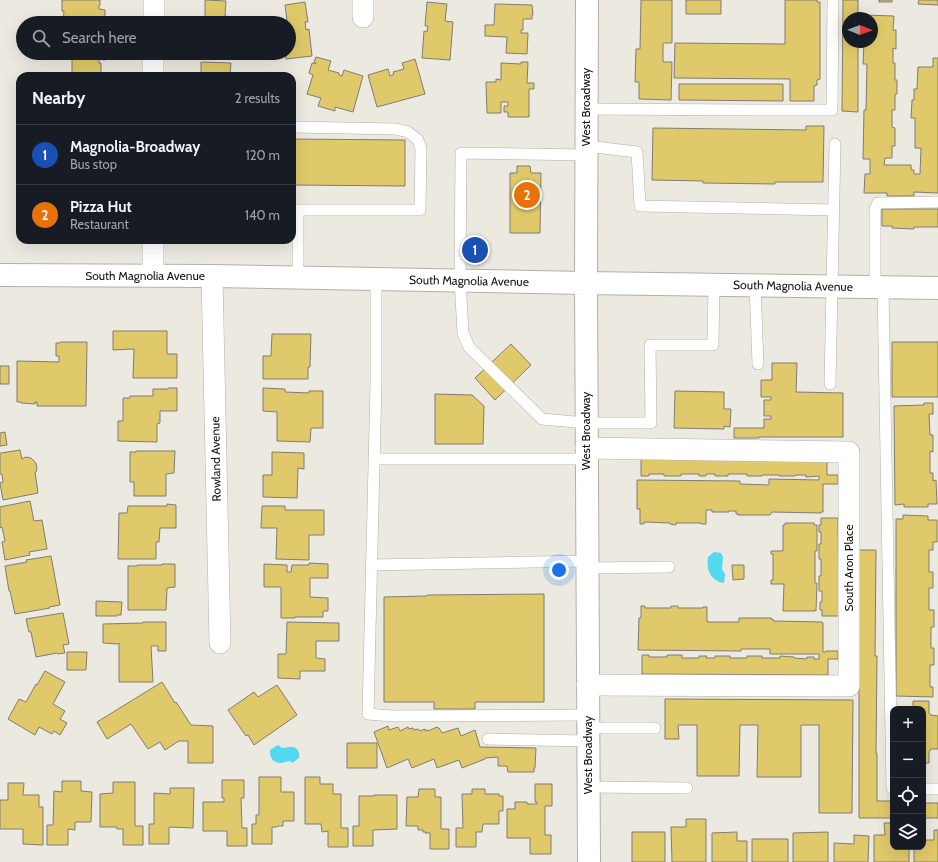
<!DOCTYPE html>
<meta charset="utf-8">
<style>
:root{--surface:#171b24;--page:#242831;--text:#f1f3f6;--muted:#9ea1a6;--line:#363941;--accent:#8c9099}
body{margin:0;font-family:Cabin,sans-serif;background:var(--page);color:var(--text)}
.controls{position:absolute;right:12px;bottom:12px;display:grid;overflow:hidden;border-radius:8px;box-shadow:0 4px 16px #0002}
.controls button{width:36px;height:36px;display:grid;place-items:center;padding:0;border:0;border-bottom:1px solid var(--line);background:var(--surface);color:var(--text);font:20px sans-serif}
.compass{position:absolute;left:842px;top:12px;width:36px;height:36px;border-radius:50%;background:var(--surface);box-shadow:0 4px 16px #0002;rotate:91deg}
.you{position:absolute;left:559px;top:570px;width:14px;height:14px;margin:-10px;border:3px solid #fff;border-radius:50%;background:#1a73e8;box-shadow:0 0 0 6px #1a73e833}
.badge{display:grid;place-items:center;width:26px;height:26px;border-radius:50%;background:var(--accent);color:#fff;font-size:13px;font-weight:700}
.pin{position:absolute;translate:-50% -50%;border:2px solid #fff;box-shadow:0 1px 4px #0006}
.list{margin:0;padding:0;list-style:none}
h2{display:flex;justify-content:space-between;align-items:center;height:52px;margin:0;padding:0 16px;font-size:17px}
h2 small{font-size:13px;font-weight:400;color:var(--muted)}
.list li{display:grid;grid-template-columns:26px 1fr auto;gap:12px;align-items:center;box-sizing:border-box;height:60px;padding:0 16px;border-top:1px solid var(--line)}
.list b{display:block;font-size:15px;white-space:nowrap}
.list p{margin:0;font-size:13px;white-space:nowrap;color:var(--muted)}
.list em{font-size:13px;font-style:normal;color:var(--muted)}
.icon{flex:none;width:22px;height:22px;fill:none;stroke:currentColor;stroke-width:2;stroke-linecap:round;stroke-linejoin:round}
.map{position:relative;flex:none;width:938px;height:862px;overflow:hidden}
.search{position:absolute;background:var(--surface);box-shadow:0 4px 16px #0002;left:16px;top:16px;width:280px;height:44px;display:flex;align-items:center;gap:10px;box-sizing:border-box;padding:0 14px;border-radius:22px;color:var(--muted);font-size:15px}
.panel{position:absolute;background:var(--surface);box-shadow:0 4px 16px #0002;left:16px;top:72px;width:280px;height:172px;border-radius:12px}
.map>svg:first-child{display:block}
.water{fill:#53d9ef}
.building{fill:#dfc96a;stroke:#7f7d74}
.lines{fill:none;stroke-linecap:round;stroke-linejoin:round}
.service-casing{stroke:#b2b0a6;stroke-width:12}
.minor-casing{stroke:#b2b0a6;stroke-width:22}
.secondary-casing{stroke:#b2b0a6;stroke-width:24}
.service{stroke:#fff;stroke-width:11}
.minor{stroke:#fff;stroke-width:21}
.secondary{stroke:#fff;stroke-width:22}
.labels{text-anchor:middle;stroke-width:4;stroke-linejoin:round;paint-order:stroke}
.street-label{font-size:12px;fill:#13120f;stroke:#fff}
</style>
<div class="map">
<svg width="938" height="862" viewBox="0 0 938 862">
<rect width="100%" height="100%" fill="#eceae0"/>
<path class="water" d="M714,552L721,553L723,557L722,569L725,574L724,583C710,581 706,569 708,557Z
M278,745L282,748C291,747 300,744 299,758L295,761L292,763L290,761C287,761 283,763 280,763C273,763 269,757 270,750Z"/>
<path class="building" d="M62,0H100V5H99V9L105,10V23H63L64,11H62Z
M205,0L226,1L225,16L232,17V23H208V19L205,18Z
M641,0H672V43H663V62H672L671,100L639,99V82H635L636,49H640Z
M686,0H721V14H686Z
M785,0H817V2H820V79L817,80V85L814,86V101H790V79L674,78L675,43L785,44Z
M843,0H858V18H848V42H858V112L842,111Z
M879,0H892V2H879Z
M919,0H938V5L918,4Z
M305,2L308,22H305L306,30L309,29L312,56L286,59L285,53H289V23H272L287,21L285,5Z
M427,2L447,4L445,21L453,22L450,60L422,58L424,31L427,32L428,26H425Z
M495,4L532,5L533,15H532V19H523V30H521V33H528L527,54L506,53L507,37L485,36V25H494Z
M864,15L894,16L893,30H896V49L893,48V63H895V80H897V94H895V110H892V127L895,128V146H892V158H885L884,165H911V170H914V174H920L921,148H915V118H911L912,100H914V89H917L918,67H933V58H938V193L914,192V196H887V193H864L865,174H870V159H863L864,110H866L867,64H863L864,42H872V18H864Z
M68,53H105V60L99,59V63H101V74H109V76H72V59H68Z
M205,53H231V55H205Z
M316,57L331,61L328,70L339,73V75L342,76L344,70L363,76L353,112L335,107V111L318,106L321,98L307,94L313,75L309,73L312,63L316,64V63L314,62Z
M415,59L425,94L377,107L368,75L388,69L390,76L394,74L393,72L404,69L402,63Z
M201,62L231,63L230,76H201Z
M521,62H528L527,83H534V89H529V117H508V112H504V106H508V102H501V113H487L486,82H496V79L501,80V63L521,64Z
M679,84H783V101L679,100Z
M806,126H824L823,182H775V184L703,183V181L652,180L653,128L806,130Z
M292,139L405,140V186L292,185Z
M517,166H530L531,173H541L540,233H510V173H517Z
M882,209H938V227H914V229L892,228V226H882Z
M113,331H167V354H177V378H133L134,349L113,350Z
M272,334H311L310,367H308V379H263V356H271Z
M60,342H87L86,406H37V402H35V404L21,403V402H17V361L59,362V356H56V343H60Z
M892,342H938V397H892Z
M511,344L531,365L495,400L475,378Z
M772,363H797L796,392L843,393V437H759V438H734V428H764V419H771V416H764V400H771V397H761V380H772Z
M0,366H9V384H0Z
M168,388H177V411H160V423L157,424V442L118,441V421H123V398H130V396H153V389H168Z
M263,388L285,389V392L309,393V391H323V428H311L310,442L277,441V412L263,411Z
M675,391L724,392V409H731L730,427L724,426V429L674,428Z
M435,394L472,395L484,406L483,444H435Z
M924,403H933V414H929L930,435H933V452L930,451V473H933V481L936,480L937,504H928V507H904V504L895,505L894,406L924,405Z
M5,432L7,445L0,446V433Z
M20,450L22,459L26,457L31,458L36,463L37,469L36,472H35L38,493L3,500L0,483L3,482L2,474H0V453H1Z
M136,451H175L174,473L166,474V496H134V482H130V452H136Z
M272,452L304,453V469L298,468L297,498L263,497V475H272Z
M641,457L827,458V475H838V484H823V512H821V513L772,512L770,515H738V514H736V511H729V512H712V510H706V524H701V523H676V525L670,524V523L644,522V524H640V509H637V480L740,481V484L769,485V479L819,480V476L806,477V475H795V476H779V475H762V476H747V474H728V476H715V474H706V476H699V474H681V476H664V474H649V476H641Z
M30,501L34,521L42,520L47,549L29,552L30,555L5,560L2,542L5,541L2,527L0,528V507Z
M167,504L176,505V528H160L159,542H156V559H118L119,513H127L128,506H167Z
M262,506H285V510H324V535H309V560L276,559L277,528H261Z
M903,515L928,516V520H937V542H933V550H929V572H933V588H929V610H934V627H931V648H934V665H930V687H933V697L896,696V519H903Z
M821,518H838L839,616H822V610H820V602H822V591H819V576H821V559H819V544H821V532H819V525H821Z
M785,523H814V525H817V551H815V583H817L816,611L815,610V611H783L784,584H771V580H773V554H771V551H783V525H785Z
M859,550H876L875,656H877L876,753H877V801H893V818H859Z
M51,556L60,605L49,607L50,608L15,614L10,591H9L5,566L27,562L26,560Z
M309,563L328,564V578H310V597L328,598V611H323V617H295V618H281V587H264V564L287,565V572H291L292,565H309Z
M162,564H175V587L167,588L166,610H128V566H137V565H162Z
M732,565H744V579L733,580Z
M544,594V702H475V709H434V702H384V597L426,596L428,595Z
M96,601L122,602L121,615H117V616H96Z
M641,606H645V608H671V606H678V608H703V607H707V622H739V618H771V619H773V621L822,622V623H823V652H826V651H838V659H828V675L642,674V655H649V657H667V655H682V658H699V656H707L706,658H715V656H730V658H747V656H762V658H780V656L794,657V658L807,659V657H814V659H819V654H770V649H741V651L638,650L639,618H641Z
M63,613L69,644L63,645L65,653L58,654L57,653L36,657L31,632H29L26,619Z
M143,622H166V651H158V646H151L153,682H119V643L118,644L103,643V624L143,623Z
M287,622L339,623V641H316V658L325,659V671H300V679L278,678V654H286Z
M67,652H87L86,670H67Z
M45,671L65,682L53,704L65,711L60,719L67,723L60,735L54,731L52,734L39,727L35,735L8,719L19,699L26,702L36,684L37,685Z
M162,682L175,703L176,702L191,725L213,726V763H188V741H179L165,750L160,742L148,749L131,724L107,739L97,722Z
M277,685L297,715L254,745L248,735L246,736L228,710L254,692L258,697Z
M665,699L853,700L852,813H819V725H801V777H757L758,725H740L739,776H697V725H678L679,739H665Z
M913,701H929V713L931,715L938,716V749H931L929,752V763H923V709H913Z
M388,726L389,730L398,727L400,731L408,727L409,729L413,728L414,730L418,729L420,731L425,729V731L428,730V731L437,727L438,728H439L442,733L458,728L461,736L475,730L480,747L536,748L535,768H534V772H508L507,766H498V757L485,758V759L462,768L459,760L437,768L434,759L412,768L408,759L387,768L374,732Z
M347,743H377V768H347Z
M259,777H281V792H294V821H283V826H278L277,827H272V844H252V824H256V815H259Z
M305,777H320V784H333V794H341V828H348V847H328V831L322,832L321,824H305Z
M222,780H244V798H241L242,828H247V846H227V831H203V802H224V798H222Z
M62,781H81V791L92,792L91,822H75V830L68,829V845H47V825H53L54,791L62,792Z
M113,782H135V826H143V845H123V829H117V827H100V794L113,793Z
M8,783H24L23,795H39V807H43V845L23,844V829H0V800H8Z
M535,784H552V806H545V835H551V854H530V838H507V809H515V802H527V804H537V802H535Z
M170,788H194L193,828L169,827V844H149V824H154V793L170,794Z
M419,789H435V797H441V829H449V849H430V833H425L426,832H423V830H418V826H406L407,797H418Z
M472,789H485V794H499V796H503V811H499V824H483L482,832H476V847H456V828H463L462,794H472Z
M374,795H397V829L373,830V846H353V826H359V796H374Z
M923,803H938V818H923Z
M686,819H706V862H672L671,827H686Z
M884,823H893V847H909V862H874V835H885Z
M934,830H938V862H914V847H923V840H934Z
M632,832H665V862H632Z
M737,832V841H747V862H712V833Z
M828,832V862H793V833Z
M854,835L869,836L868,862H834V843L854,844Z
M752,839H788V862H752Z"/>
<g class="lines">
<defs>
<path id="service" d="M586,109L752,110H832L833,0
M292,127L396,129L408,132L418,140L421,149L420,210H292
M586,146L637,152L640,206L833,210
M586,155L461,153L460,280L463,333L469,347L542,419L586,423H651L650,345H713L714,285
M298,278V210
M376,279V383L368,714L392,716L588,715
M755,285L758,364
M875,287V209L878,203L938,202
M883,287L892,788H893
M830,384L835,144
M374,459H586
M371,565L587,561
M587,568L669,567
M588,728H655
M488,739L588,741
M588,787L687,788
M923,789H938"/>
<path id="minor" d="M363,17V0
M154,23V0
M153,76V53
M153,276V240
M212,276L220,643
M586,448L849,452V686L587,685"/>
<path id="secondary" d="M587,0L586,283L589,862
M0,275L212,276L586,283L938,288"/>
</defs>
<use href="#service" class="service-casing"/>
<use href="#minor" class="minor-casing"/>
<use href="#secondary" class="secondary-casing"/>
<use href="#service" class="service"/>
<use href="#minor" class="minor"/>
<use href="#secondary" class="secondary"/>
</g>
<g class="labels">
<g class="street-label">
<text transform="translate(586 107) rotate(-90)" y="4">West Broadway</text>
<text x="145" y="280">South Magnolia Avenue</text>
<text transform="translate(469 281) rotate(1)" y="4">South Magnolia Avenue</text>
<text transform="translate(793 286) rotate(1)" y="4">South Magnolia Avenue</text>
<text transform="translate(586 431) rotate(-90)" y="4">West Broadway</text>
<text transform="translate(216 459) rotate(-91)" y="4">Rowland Avenue</text>
<text transform="translate(849 568) rotate(-90)" y="4">South Aron Place</text>
<text transform="translate(588 755) rotate(-90)" y="4">West Broadway</text>
</g>
</g>
</svg>
<div class="controls">
<button>+</button>
<button>−</button>
<button><svg class="icon" aria-label="locate" viewBox="0 0 24 24"><circle cx="12" cy="12" r="6"/><path d="M12 2v4M12 18v4M2 12h4M18 12h4"/></svg></button>
<button><svg class="icon" aria-label="layers" viewBox="0 0 24 24"><path d="M12 4l9 5-9 5-9-5zM3 14l9 5 9-5"/></svg></button>
</div>
<svg class="compass" viewBox="-18 -18 36 36"><path d="M0-13l5 13h-10z" fill="#e53935"/><path d="M0 13l5-13h-10z" fill="#9ea1a6"/></svg>
<div class="you"></div>
<div class="pin badge" style="left:475px;top:250px;background:#1a4fb4">1</div>
<div class="pin badge" style="left:527px;top:195px;background:#e8710a">2</div>
<div class="search"><svg class="icon" aria-label="search" viewBox="0 0 24 24"><circle cx="10" cy="10" r="6"/><path d="M15 15l6 6"/></svg>Search here</div>
<section class="panel">
<h2>Nearby<small>2 results</small></h2>
<ul class="list">
<li><span class="badge" style="background:#1a4fb4">1</span><div><b>Magnolia-Broadway</b><p>Bus stop</p></div><em>120 m</em></li>
<li><span class="badge" style="background:#e8710a">2</span><div><b>Pizza Hut</b><p>Restaurant</p></div><em>140 m</em></li>
</ul>
</section>
</div>
